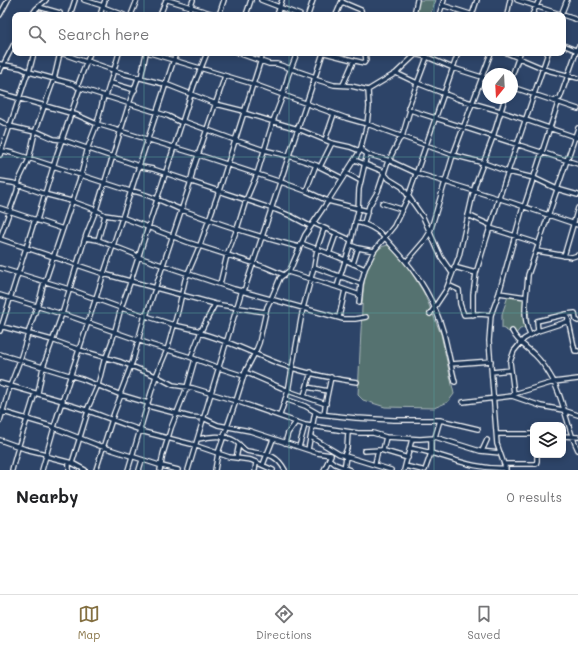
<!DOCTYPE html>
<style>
:root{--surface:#fff;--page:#f2f2f2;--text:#202124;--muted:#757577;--line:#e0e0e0;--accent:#847042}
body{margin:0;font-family:Mali,sans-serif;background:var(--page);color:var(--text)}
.controls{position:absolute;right:12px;bottom:12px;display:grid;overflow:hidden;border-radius:8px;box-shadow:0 2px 6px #0003}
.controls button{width:36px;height:36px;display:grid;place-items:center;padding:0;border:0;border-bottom:1px solid var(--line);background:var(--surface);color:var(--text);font:20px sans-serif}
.compass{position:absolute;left:482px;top:68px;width:36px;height:36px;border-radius:50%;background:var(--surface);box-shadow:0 2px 6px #0003;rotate:198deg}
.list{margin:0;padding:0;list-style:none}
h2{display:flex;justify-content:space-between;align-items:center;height:52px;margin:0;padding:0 16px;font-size:17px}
h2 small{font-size:13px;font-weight:400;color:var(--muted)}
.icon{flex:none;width:22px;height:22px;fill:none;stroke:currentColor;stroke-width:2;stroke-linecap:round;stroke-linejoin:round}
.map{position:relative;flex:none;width:578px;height:470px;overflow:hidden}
.search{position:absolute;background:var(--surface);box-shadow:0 2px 6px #0003;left:12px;right:12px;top:12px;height:44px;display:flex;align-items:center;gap:10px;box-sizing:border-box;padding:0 14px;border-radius:8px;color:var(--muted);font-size:15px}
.sheet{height:124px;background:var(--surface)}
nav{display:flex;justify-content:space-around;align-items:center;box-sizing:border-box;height:56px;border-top:1px solid var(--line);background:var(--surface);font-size:11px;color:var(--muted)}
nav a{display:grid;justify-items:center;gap:2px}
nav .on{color:var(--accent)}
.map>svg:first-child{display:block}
.green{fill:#557270;stroke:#aab8b8}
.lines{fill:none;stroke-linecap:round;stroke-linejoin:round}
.minor-casing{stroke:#fff;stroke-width:6}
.minor{stroke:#1d3557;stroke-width:3.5}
.grid{fill:none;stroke:#579f9a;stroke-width:1;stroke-opacity:0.55}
</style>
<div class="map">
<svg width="578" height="470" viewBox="0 0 578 470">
<rect width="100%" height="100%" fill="#2d4468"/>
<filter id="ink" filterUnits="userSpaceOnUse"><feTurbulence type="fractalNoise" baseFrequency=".025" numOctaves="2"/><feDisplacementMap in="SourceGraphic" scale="8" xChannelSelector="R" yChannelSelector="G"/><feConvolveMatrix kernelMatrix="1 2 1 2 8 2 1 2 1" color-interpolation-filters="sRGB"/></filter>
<g filter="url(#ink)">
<path class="green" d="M416,0H436L430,15H420L416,13Z
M388,245L405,262L424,293L441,334L454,394L448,402L434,408L385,407L363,400L358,395C359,374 360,352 361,330C363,308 359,249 388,245Z
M508,296L528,297L529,327L520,329L515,335L502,328V314Z"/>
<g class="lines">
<defs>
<path id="minor" d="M84,0L103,6
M168,0L217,15
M261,0L300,15
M517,0L578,20
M342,2L361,10L362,15
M442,5L473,15
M39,7L60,13
M103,7L124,15
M34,12L41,15
M0,15L8,0
M32,15L36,9L46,0
M70,15L75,0
M100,15L105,0
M131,15L137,0
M160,15L166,0
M188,15L193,0
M219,15L224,0
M246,15L251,0
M277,15L282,0
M308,15L313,0
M336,15L342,1
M414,15L417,0
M439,15L444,0
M472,15L477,0
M507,15L510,0
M532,15L539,0
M561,15L567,0
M563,45L578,51
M61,53L86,62
M150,53L253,84L346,118L367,124L453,155L484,163L508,172L534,178L557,189L578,195
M238,53L269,64H277L315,77
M325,53L364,63L366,60L365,53
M410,53L427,57L453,68L488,79
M424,53L427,57L408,108L410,110L578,164
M507,53L547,70L578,78
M87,61L125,74L168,85L216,104L244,111
M0,64L21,68L29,72L73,84L80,88L168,116L182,123
M0,71L15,42
M29,72L34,53
M396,73L417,83L458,99L500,111L578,138
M512,76L520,53
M141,78L146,53
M314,79L334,85L351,86L368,90L396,73L415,55L419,53
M111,83L135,90
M343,85L354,60
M77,87L90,53
M512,87L578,109
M0,93L77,115L97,124L199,155L281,182L306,191L328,201L368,211
M106,96L119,53
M554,101L560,98L578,47
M244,113L298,129L332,143L350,147L360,151
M0,121L9,126L35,132
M183,121L235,140L264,150L289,156L316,165L342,178
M36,131L54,139L63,140L142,167L153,169L276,210L291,216L310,226
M325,140L334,114
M0,150L16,154L130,191C143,191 169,205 182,210C220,224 259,237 299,247
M367,154L390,161L416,173L510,202L578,225
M0,155L28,72
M355,160L382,171L389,179L402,187L423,217L441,257L452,273
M390,161L391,156L399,140L402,137L410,110
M320,167L332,143
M346,173L361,181
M0,181L13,183L48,195L71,201L96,210L105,215L124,218L187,242L265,267L284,275
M306,191L316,165
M382,203L401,209
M524,207L558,103
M0,208L63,229
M468,215L490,225
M37,220L57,154L80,88
M355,222C374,225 382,234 394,248C417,272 435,302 444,334C448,350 451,366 455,382
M313,223L351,240
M364,223L369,206L378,191L388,161
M490,228L534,242L539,245
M0,238L17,191L19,180L29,159L35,132L54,79L60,53
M85,238L98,240L134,254L138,257L234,289L343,319H355L366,317
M0,239L104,274L215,304L265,312
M98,240L105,215
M301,243L338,257L365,269
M350,245L358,248L374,251
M537,251L572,257L578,255
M329,254L336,234
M564,256L578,208
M407,261L425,240L430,232L453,155L491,53
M353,264L358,248
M314,267L361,284
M454,267L476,273
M0,268L69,289L121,308L174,325L201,331
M288,272L337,287L360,295
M45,282L81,175L88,147L97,124L104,96
M220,284L227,255L237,229L246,200L257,174L273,121L283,95L288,76L297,53
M448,285L459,290L460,304L464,315L479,314L491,315
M337,287L350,245L358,211L359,189L367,154L360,149
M244,291L323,53
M499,293L526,297
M0,295L75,318L152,345L187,356L219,368L244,376
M359,303L361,284L365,269L374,251L394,226L408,197L458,53
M430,314L446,290L459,256L475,185L493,137L505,98
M567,314L575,351H578
M473,315V294L476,273L499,198L548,53
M146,316L190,184L193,170L225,76
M339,317L345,290
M0,326L52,340L86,352L121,362L156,376L173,385L193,388L236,401L245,372L255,353L259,343L267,307L272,297L280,278L290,270L305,235L328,201L360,151L367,124L369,107L368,90
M0,331L35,219
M512,331C517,342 527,347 535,355C541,361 546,368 550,375C564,397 566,426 578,450
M538,331L537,321L567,314L575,313L576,320L578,321
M200,333C226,340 248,351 272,361C299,372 328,378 357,382
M530,335C521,316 527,295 528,275L578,128
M0,354L82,379L121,395L148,403
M106,357L113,338L121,308L131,280L194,85L207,53
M191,357L201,331L215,304
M451,364L491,361
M245,372L291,392L326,404
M492,372L511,370
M0,383L63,401
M307,387L328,391
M38,393L43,367L62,314L86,235L96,210L129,104L138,78
M120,394L133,360L145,315
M514,394L510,362L514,351L524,339L538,331L569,321
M304,396L311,372
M512,396L541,406L563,410L578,415
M285,399L305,406L319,414L356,418L394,420H440L478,429
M463,402L512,396L514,394L554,382L578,379
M62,403C89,409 114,422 141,430
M148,406L190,417L203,418L218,425L250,431L317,453L331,455
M87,410L98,385L105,357
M0,411L54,427
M324,414L326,401L331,377
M280,415L288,391L303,308L314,267L317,249L324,229
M0,421L10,386L20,360L30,327L40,298L44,282
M54,428L100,446L162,466L178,470
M140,431L191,444L229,457L251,460L273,470
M497,434H533
M563,436L578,437
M311,437L339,454L391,470
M435,437L440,420
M198,439C210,436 224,434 235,441C240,444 242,449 247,451C266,455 275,452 285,470
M0,440L25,449L46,454
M285,443L288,433L296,422
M299,447L305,425
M410,448C444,454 470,470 506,468
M308,450L315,412
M383,450L386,437
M364,451L381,450L408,458
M482,451L487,440
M45,456L72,463L85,470
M344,456L347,448L348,432
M236,458L239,444
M329,459L335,464L350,470
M72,463L88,411
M375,464L378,450
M504,464H536L537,461V455
M263,465C266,456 270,448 273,439
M405,466L422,470
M344,469L346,457
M12,470C18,444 28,419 35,393
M42,470L57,417L176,53
M69,470V463
M96,470L114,413L121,395
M128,470L156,376L167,350L178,311L185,280L200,245L219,191L263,53
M139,470L142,460
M160,470L163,454L171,428L187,387L195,359
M188,470L242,290
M215,470L218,453L236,401L305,425L358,433H373L386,437L420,439L434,438L435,437L480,451L500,453
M255,470L256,462
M324,470L330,457
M404,470L412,439
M425,470L431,453V439
M506,470L497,444L489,341L491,315L499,293L523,207"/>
</defs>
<use href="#minor" class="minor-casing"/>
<use href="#minor" class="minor"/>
</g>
</g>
<path class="grid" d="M144,0V15M289,0V15M434,0V15M144,53V470M289,53V470M434,53V470M0,157H578M0,313H578"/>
</svg>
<div class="controls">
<button><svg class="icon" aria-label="layers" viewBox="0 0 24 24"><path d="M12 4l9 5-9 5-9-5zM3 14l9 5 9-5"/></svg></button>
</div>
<svg class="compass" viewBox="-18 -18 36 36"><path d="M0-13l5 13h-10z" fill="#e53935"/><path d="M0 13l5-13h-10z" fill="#757577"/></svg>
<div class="search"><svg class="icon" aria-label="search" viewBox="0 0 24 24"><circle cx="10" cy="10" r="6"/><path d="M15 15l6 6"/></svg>Search here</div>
</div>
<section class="sheet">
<h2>Nearby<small>0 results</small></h2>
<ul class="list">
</ul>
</section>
<nav>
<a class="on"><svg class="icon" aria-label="map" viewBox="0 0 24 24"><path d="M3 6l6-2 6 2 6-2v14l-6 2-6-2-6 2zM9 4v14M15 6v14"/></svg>Map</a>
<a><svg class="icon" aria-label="directions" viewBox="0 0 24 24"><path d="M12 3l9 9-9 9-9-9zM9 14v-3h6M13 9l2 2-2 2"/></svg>Directions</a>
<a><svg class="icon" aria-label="saved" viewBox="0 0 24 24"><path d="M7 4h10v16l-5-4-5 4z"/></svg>Saved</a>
</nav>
